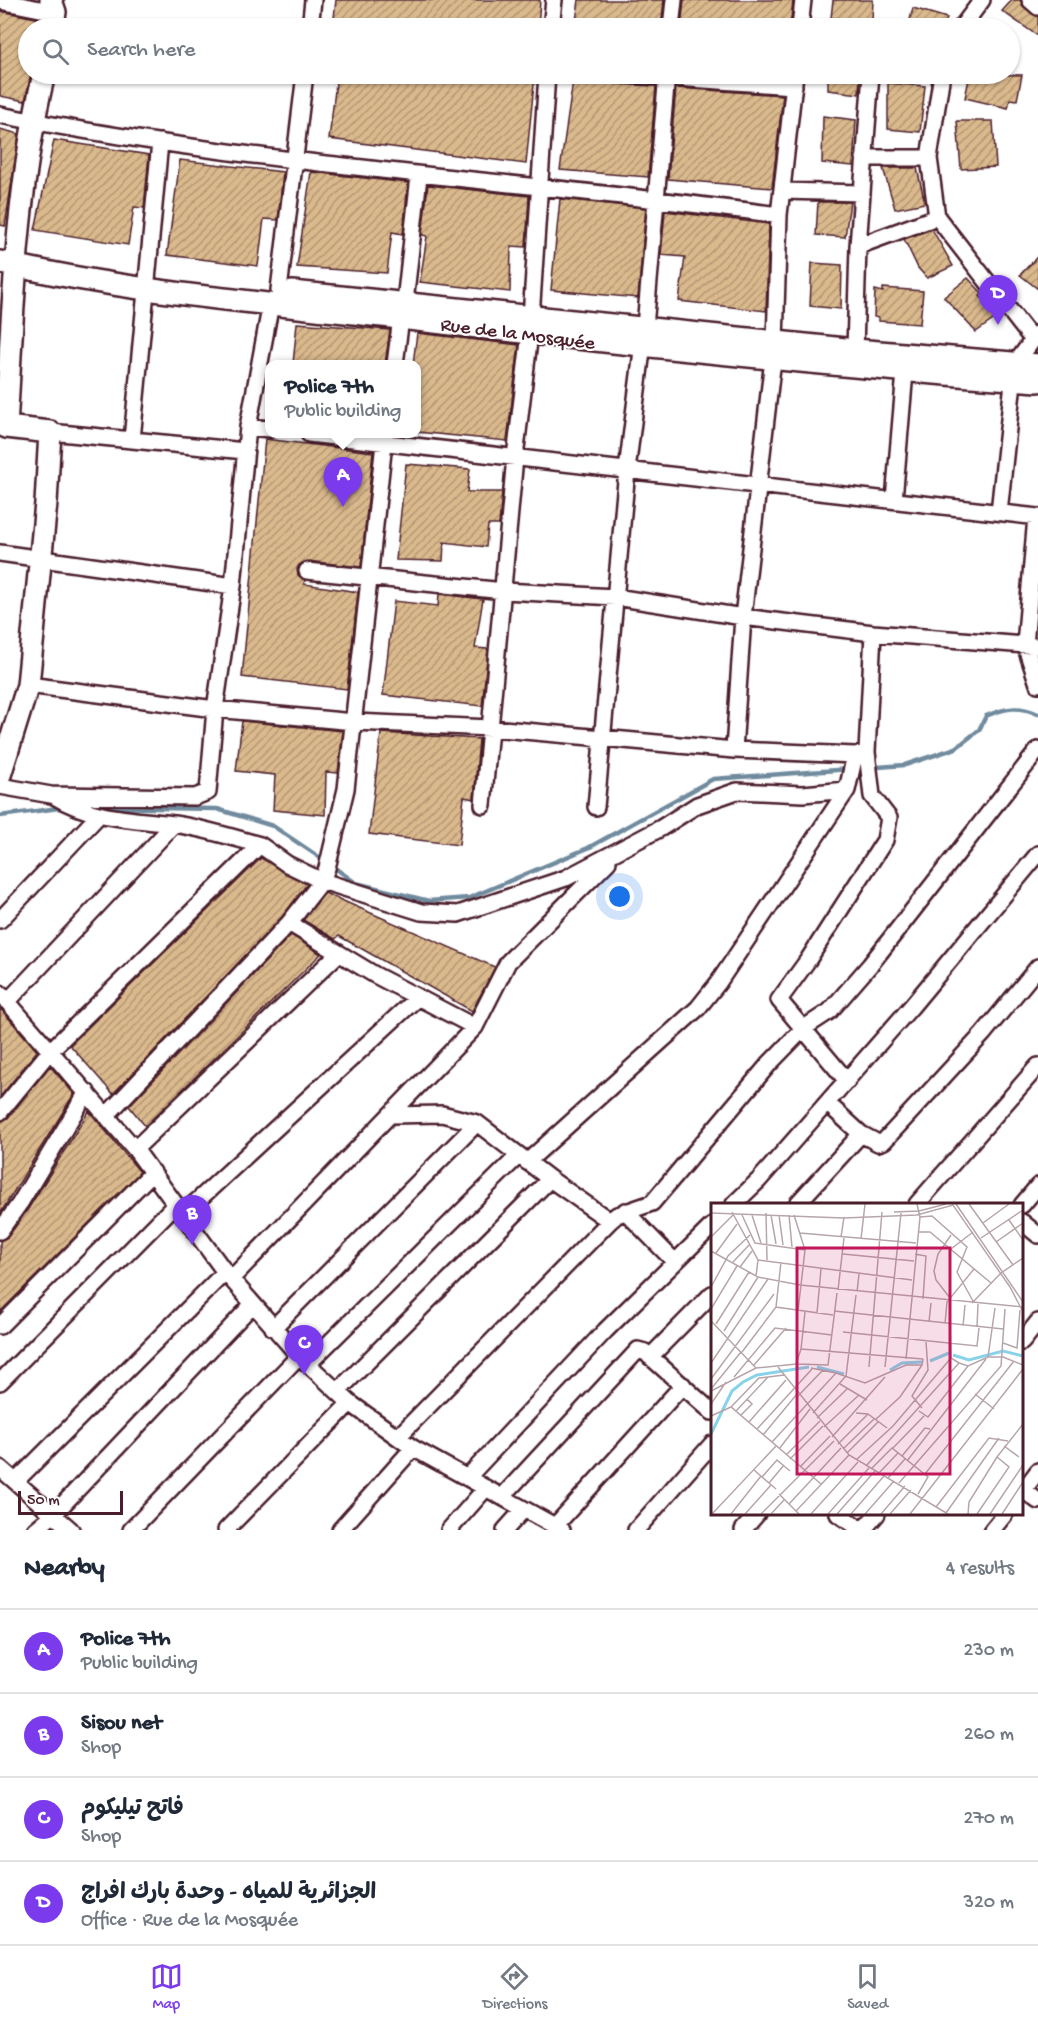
<!DOCTYPE html>
<meta charset="utf-8">
<style>
:root{--surface:#fff;--page:#f2f2f3;--text:#1f2937;--muted:#747a83;--line:#e0e1e3;--accent:#7c3aed}
body{margin:0;font-family:"Gochi Hand","Playpen Sans Arabic",sans-serif;background:var(--page);color:var(--text)}
.scale{position:absolute;left:18px;bottom:15px;width:105px;box-sizing:border-box;padding-left:6px;border:3px solid #4a1f2b;border-top:0;font-size:16px;line-height:21px;white-space:nowrap;color:#4a1f2b;-webkit-text-stroke:4px #fff;paint-order:stroke}
.you{position:absolute;left:620px;top:897px;width:21px;height:21px;margin:-15px;border:4px solid #fff;border-radius:50%;background:#1a73e8;box-shadow:0 0 0 9px #1a73e833}
.badge{display:grid;place-items:center;width:39px;height:39px;border-radius:50%;background:var(--accent);color:#fff;font-size:20px;font-weight:700}
.pin{position:absolute;translate:-50% -50px;filter:drop-shadow(0 2px 3px #0008)}
.pin::after{content:'';position:absolute;top:32px;width:21px;height:18px;background:inherit;clip-path:polygon(0 0,100% 0,50% 100%)}
.popup{position:absolute;left:265px;top:360px;width:156px;height:78px;box-sizing:border-box;display:grid;place-content:center;border-radius:12px;background:var(--surface);filter:drop-shadow(0 2px 4px #0005);font-size:20px;white-space:nowrap;color:var(--muted)}
.popup b{font-size:22px;color:var(--text)}
.popup::after{content:'';position:absolute;left:50%;top:100%;margin-left:-12px;border:12px solid transparent;border-top-color:var(--surface)}
.list{margin:0;padding:0;list-style:none}
h2{display:flex;justify-content:space-between;align-items:center;height:78px;margin:0;padding:0 24px;font-size:26px}
h2 small{font-size:20px;font-weight:400;color:var(--muted)}
.list li{display:grid;grid-template-columns:39px 1fr auto;gap:18px;align-items:center;box-sizing:border-box;height:84px;padding:0 24px;border-top:2px solid var(--line)}
.list b{display:block;font-size:22px;white-space:nowrap}
.list p{margin:0;font-size:20px;white-space:nowrap;color:var(--muted)}
.list em{font-size:20px;font-style:normal;color:var(--muted)}
.icon{flex:none;width:33px;height:33px;fill:none;stroke:currentColor;stroke-width:2;stroke-linecap:round;stroke-linejoin:round}
.map{position:relative;flex:none;width:1038px;height:1530px;overflow:hidden}
.search{position:absolute;background:var(--surface);box-shadow:0 2px 4px #0004;left:18px;right:18px;top:18px;height:66px;display:flex;align-items:center;gap:15px;box-sizing:border-box;padding:0 21px;border-radius:33px;color:var(--muted);font-size:22px}
.sheet{height:414px;background:var(--surface)}
nav{display:flex;justify-content:space-around;align-items:center;box-sizing:border-box;height:84px;border-top:2px solid var(--line);background:var(--surface);font-size:16px;color:var(--muted)}
nav a{display:grid;justify-items:center;gap:3px}
nav .on{color:var(--accent)}
.map>svg:first-child{display:block}
.lines{fill:none;stroke-linecap:round;stroke-linejoin:round}
.stream{stroke:#708b9e;stroke-width:4.5}
.building{fill:url(#building-hatch);stroke:#4a1f2b;stroke-width:1.5}
.street-casing{stroke:#4a1f2b;stroke-width:20}
.secondary-casing{stroke:#4a1f2b;stroke-width:26}
.street{stroke:#fff;stroke-width:15}
.secondary{stroke:#fff;stroke-width:21}
.labels{text-anchor:middle;stroke-width:4.5;stroke-linejoin:round;paint-order:stroke}
.street-label{font-size:20px;fill:#4a1f2b;stroke:#fff}
.inset-river{fill:none;stroke:#89d3ea;stroke-width:3}
.inset-road{fill:none;stroke:#b7a5aa;stroke-width:1.5}
.view{fill:#c2185b;fill-opacity:0.15;stroke:#c2185b;stroke-width:3}
.inset-edge{fill:none;stroke:#4a1f2b;stroke-width:3}
</style>
<div class="map">
<svg width="1038" height="1530" viewBox="0 0 1038 1530">
<defs>
<pattern id="building-hatch" width="6" height="6" patternUnits="userSpaceOnUse" patternTransform="scale(1.5)"><rect width="6" height="6" fill="#dab98d"/><path d="M-1 1l2-2M0 6l6-6M5 7l2-2" fill="none" stroke="#b39673"/></pattern>
</defs>
<rect width="100%" height="100%" fill="#fff"/>
<filter id="ink" filterUnits="userSpaceOnUse"><feTurbulence type="fractalNoise" baseFrequency=".0167" numOctaves="2"/><feDisplacementMap in="SourceGraphic" scale="12" xChannelSelector="R" yChannelSelector="G"/><feConvolveMatrix kernelMatrix="1 2 1 2 8 2 1 2 1" color-interpolation-filters="sRGB"/></filter>
<g filter="url(#ink)">
<g class="lines">
<path class="stream" d="M98,807L217,809L273,826L325,861
M0,816L66,807
M332,866L356,883L429,901L469,898L588,848L713,779L905,765L956,748L979,730L986,716C1005,708 1019,705 1038,714"/>
</g>
<path class="building" d="M336,0H540L538,28L333,27Z
M579,0H664L661,28H575Z
M684,0H793L790,28H681Z
M833,0H873L872,21L831,18Z
M1012,0H1020L1024,7L1038,17V36L1002,11Z
M913,8L947,18L943,28H908Z
M0,11L41,19L40,28H28V74H31L25,101L0,96Z
M337,74H535L526,164L329,139Z
M574,74L607,76L615,84L656,86L648,177L560,170Z
M828,74L860,75L859,94L828,90Z
M970,74L1022,75L1017,100L1010,99L1008,108L965,98Z
M888,83L925,86L920,132L888,129Z
M676,88L783,95L772,188L668,179Z
M823,116L856,120L853,166L822,163Z
M957,121H993L996,167L961,169Z
M0,129L19,134L5,226L0,225Z
M54,140L149,155L144,208L134,207L128,245L35,230Z
M180,160L283,172L278,220L264,219L258,266L167,255Z
M883,168H917L925,203L895,209Z
M311,172L408,183L403,234L392,232L387,273L297,267Z
M428,185L529,196L526,247L511,246L510,292L420,282L427,236L422,235Z
M560,199L646,208L638,298L551,290Z
M818,202H850L845,237L816,235Z
M665,211L769,224L766,311L679,301L685,257L661,255Z
M932,229L953,266L927,278L918,268L904,239Z
M1038,256V289L1020,275Z
M812,263L842,265L841,309L810,306Z
M968,278L983,294L980,296L1000,315L976,332L944,297Z
M883,288L923,291L920,324L879,321V318L874,317L875,290L883,292Z
M297,323L390,330L385,364H293Z
M417,333L519,345L507,441L417,432V364H413Z
M265,439L373,452L361,567L307,561L299,565L297,569L298,575L305,580L304,584L358,592L347,689L242,677Z
M406,464L470,469L467,492H502L499,525H488L486,547L444,542L443,561L396,560Z
M439,594L483,599L475,648L488,649L482,706L383,695L394,601L438,606Z
M242,721L343,731L338,773L326,772L325,815L273,810L275,775L236,771Z
M381,733L479,739L474,799L464,797L459,845L369,834Z
M261,858L307,884L282,917L113,1094L70,1045Z
M325,893L495,967L472,1011L339,936L335,939L303,920Z
M291,935L321,954L145,1126L129,1106Z
M0,1008L37,1051L0,1097Z
M50,1066L74,1094L0,1214V1122L8,1118Z
M89,1111L140,1172L0,1312V1241L8,1237L28,1209Z"/>
<g class="lines">
<defs>
<path id="street" d="M1030,0L1038,7
M0,1L55,12
M310,28L313,0
M551,28L554,0
M671,28L674,0
M800,28L803,0
M961,28L982,0
M616,74L794,86
M942,74L929,158L937,217L1032,339
M0,115C258,166 520,180 779,215
M864,158H929
M782,191L862,193
M858,246L937,217
M279,290L305,74
M405,302L419,176
M855,350L858,246L871,74
M395,364L401,318
M248,427L270,429
M50,432L245,451
M309,434L1038,517
M132,440L160,142
M894,500L905,372
M999,512L1015,364L1038,333
M1036,517L1025,645L1038,684
M0,553L233,586
M307,571L504,591L615,597L743,617L873,633L1038,646
M28,685L215,709L354,722L491,728L734,750L855,755L867,752
M734,750L743,617L775,342L779,215L795,74
M0,786L51,795L195,797L208,792L215,709L233,586L248,427L271,303
M54,796C91,819 131,819 174,824C203,828 231,837 260,845
M483,805L515,457L530,333L547,74
M596,807L627,470L645,327L667,74
M0,920L98,816
M289,923L375,975L475,1027
M0,993L135,1149L225,1272L299,1356L350,1403L413,1448L562,1530
M8,1001L174,824
M847,1081L779,1000L808,960L885,840L889,818L872,796L867,752L873,633
M827,1103L861,1134L878,1143L884,1141L983,1034L1038,967
M0,1112L50,1051L260,845L287,864L322,881L421,912L458,914L566,878L661,828L697,805L737,791L803,794L847,790L855,755
M391,1115L442,1114L477,1123L550,1179L610,1221
M106,1116L289,923L322,881L327,868L346,789L385,434
M135,1149L339,953
M527,1162L698,1008L718,983L847,790
M734,1204L759,1180L911,1007L1038,854
M797,1204L861,1134
M917,1204L1038,1066
M1022,1205L1038,1186
M625,1211L675,1262
M183,1214L418,997
M1022,1222L1038,1235
M0,1231L20,1203L87,1092
M232,1278L475,1027L508,962L608,862
M0,1326L153,1172
M273,1328L477,1123
M1022,1342L1038,1322
M650,1357L712,1294
M308,1364L519,1155
M0,1382L176,1204
M338,1391L550,1179
M398,1437L610,1221L617,1215L652,1203L769,1064L804,1028L830,1011L870,965L1038,750
M0,1468L71,1530
M467,1478L605,1331L712,1226
M16,1481L225,1272
M1023,1490L1038,1501
M1022,1492L1038,1471
M502,1497L638,1350L645,1352L712,1412
M838,1514L862,1530
M555,1526L683,1385
M35,1530L54,1514L252,1305
M131,1530L299,1356
M226,1530L350,1403
M340,1530L413,1448
M449,1530L486,1488
M505,1530L524,1509
M636,1530L712,1444
M743,1530L757,1514
M863,1530L877,1514
M992,1530L1005,1514"/>
<path id="secondary" d="M51,0L55,12L52,28
M0,262C131,293 267,303 400,318C613,343 825,366 1038,381
M292,292L855,350L1038,365
M0,775L28,685L46,503L50,432L6,427C13,309 16,189 44,74"/>
</defs>
<use href="#street" class="street-casing"/>
<use href="#secondary" class="secondary-casing"/>
<use href="#street" class="street"/>
<use href="#secondary" class="secondary"/>
</g>
</g>
<g class="labels">
<g class="street-label">
<text transform="translate(518 332) rotate(7)" y="7">Rue de la Mosquée</text>
</g>
</g>
<g transform="translate(711 1203)">
<rect width="312" height="312" fill="#fff"/>
<path class="inset-river" d="M242,152L258,157L292,148L312,153M219,158L238,150M106,164L133,171M179,167L191,160L211,159M0,231L21,188L32,179L46,172L98,164"/>
<path class="inset-road" d="M245,1L312,99M258,1L302,62M21,9L47,57L45,73M183,9L208,8L235,1M0,10L133,15L206,12L242,2L299,84L311,107M55,10L56,57M31,12L44,40L94,47M41,12L50,40M60,12L65,41M68,12L72,42M78,12L81,44M83,12L94,47L87,108M209,14L221,13L256,44L246,69L262,98M298,17L312,37M272,20L298,1M207,29H219L280,80M89,30L205,40M0,34L22,12M130,34L133,14M270,35L312,7M150,36L154,1M285,39L312,20M240,46L262,29M0,48L47,74L89,82L312,104M5,50L26,21M132,51L203,58M204,51L215,53L212,96M47,57L201,77M22,59L38,42M70,59L65,104L122,112M29,64L41,48M0,84L17,53L39,32M127,87L133,35M146,89L148,71M239,95L225,77L223,68L227,51L240,32M261,100L290,70L312,55M0,106L26,63M123,108L292,126M106,110L110,66M0,118L45,165M218,119L220,100M5,121L38,69M234,121L236,99L263,66M239,121L240,155L248,160L257,163L277,154H292L312,162M252,123L254,102M266,124L267,101M13,128L47,74M132,129L266,143L268,125M292,140L306,145L309,107M90,146L212,156M31,149L65,104M277,154L284,105M195,156L209,14L206,1M0,160L57,76M86,161L117,162L126,90M43,162L75,125M67,164L138,252L237,311M158,164L171,9M174,164L190,10M100,165L125,170M23,174L64,125L121,132M0,176L63,91M129,181L156,197M0,186L30,149M0,188L45,165L85,161L90,146L94,109M264,191L283,206M87,193L112,167M0,201L15,179M20,204L48,175L73,172M211,205L201,193L217,167L215,139M25,208L57,174M208,208L217,214L257,163M102,210L135,173L145,92M145,210L157,211L176,225M30,212L41,201L36,196M0,213L20,204L110,281M106,215L136,186M164,217L189,194L211,162M38,219L75,177M113,224L148,192M46,226L101,166M52,232L86,191M121,234L174,174M61,239L125,170L154,180L195,162H211L212,156M127,241L157,211M293,243L308,254M182,245L213,213M68,246L99,206M132,246L163,216M136,250L167,219M75,252L109,218M191,253L214,225L219,226M79,256L112,223M145,257L182,223L240,155M196,258L275,156M155,263L248,160M89,264L119,233M160,266L181,245L217,274L207,291M43,267L65,286M168,270L187,250M214,271L303,158M51,274L66,257L79,268M177,275L194,256M58,280L73,262M188,280L290,163L294,106M68,291L88,311M78,301L130,245M225,304L278,235L297,238M85,308L138,252M235,310L288,235M1,311L65,243M20,311L50,273M34,311L60,282M50,311L123,238M60,311L73,297M100,311L147,259M117,311L158,265M126,311L164,268M140,311L173,273M154,311L183,278M170,311L194,283M179,311L200,287M199,311L312,166M257,311L258,299L286,254M266,311L298,264L286,254L312,221M279,311L312,262M291,311L312,279"/>
<path class="view" d="M86,45H239V271H86Z"/>
<rect width="312" height="312" class="inset-edge"/>
</g>
</svg>
<div class="scale">50 m</div>
<div class="you"></div>
<div class="pin badge" style="left:343px;top:507px">A</div>
<div class="popup"><b>Police 7th</b>Public building</div>
<div class="pin badge" style="left:192px;top:1245px">B</div>
<div class="pin badge" style="left:304px;top:1375px">C</div>
<div class="pin badge" style="left:998px;top:325px">D</div>
<div class="search"><svg class="icon" aria-label="search" viewBox="0 0 24 24"><circle cx="10" cy="10" r="6"/><path d="M15 15l6 6"/></svg>Search here</div>
</div>
<section class="sheet">
<h2>Nearby<small>4 results</small></h2>
<ul class="list">
<li><span class="badge">A</span><div><b>Police 7th</b><p>Public building</p></div><em>230 m</em></li>
<li><span class="badge">B</span><div><b>Sisou net</b><p>Shop</p></div><em>260 m</em></li>
<li><span class="badge">C</span><div><b>فاتح تيليكوم</b><p>Shop</p></div><em>270 m</em></li>
<li><span class="badge">D</span><div><b>الجزائرية للمياه - وحدة بارك افراج</b><p>Office · Rue de la Mosquée</p></div><em>320 m</em></li>
</ul>
</section>
<nav>
<a class="on"><svg class="icon" aria-label="map" viewBox="0 0 24 24"><path d="M3 6l6-2 6 2 6-2v14l-6 2-6-2-6 2zM9 4v14M15 6v14"/></svg>Map</a>
<a><svg class="icon" aria-label="directions" viewBox="0 0 24 24"><path d="M12 3l9 9-9 9-9-9zM9 14v-3h6M13 9l2 2-2 2"/></svg>Directions</a>
<a><svg class="icon" aria-label="saved" viewBox="0 0 24 24"><path d="M7 4h10v16l-5-4-5 4z"/></svg>Saved</a>
</nav>
